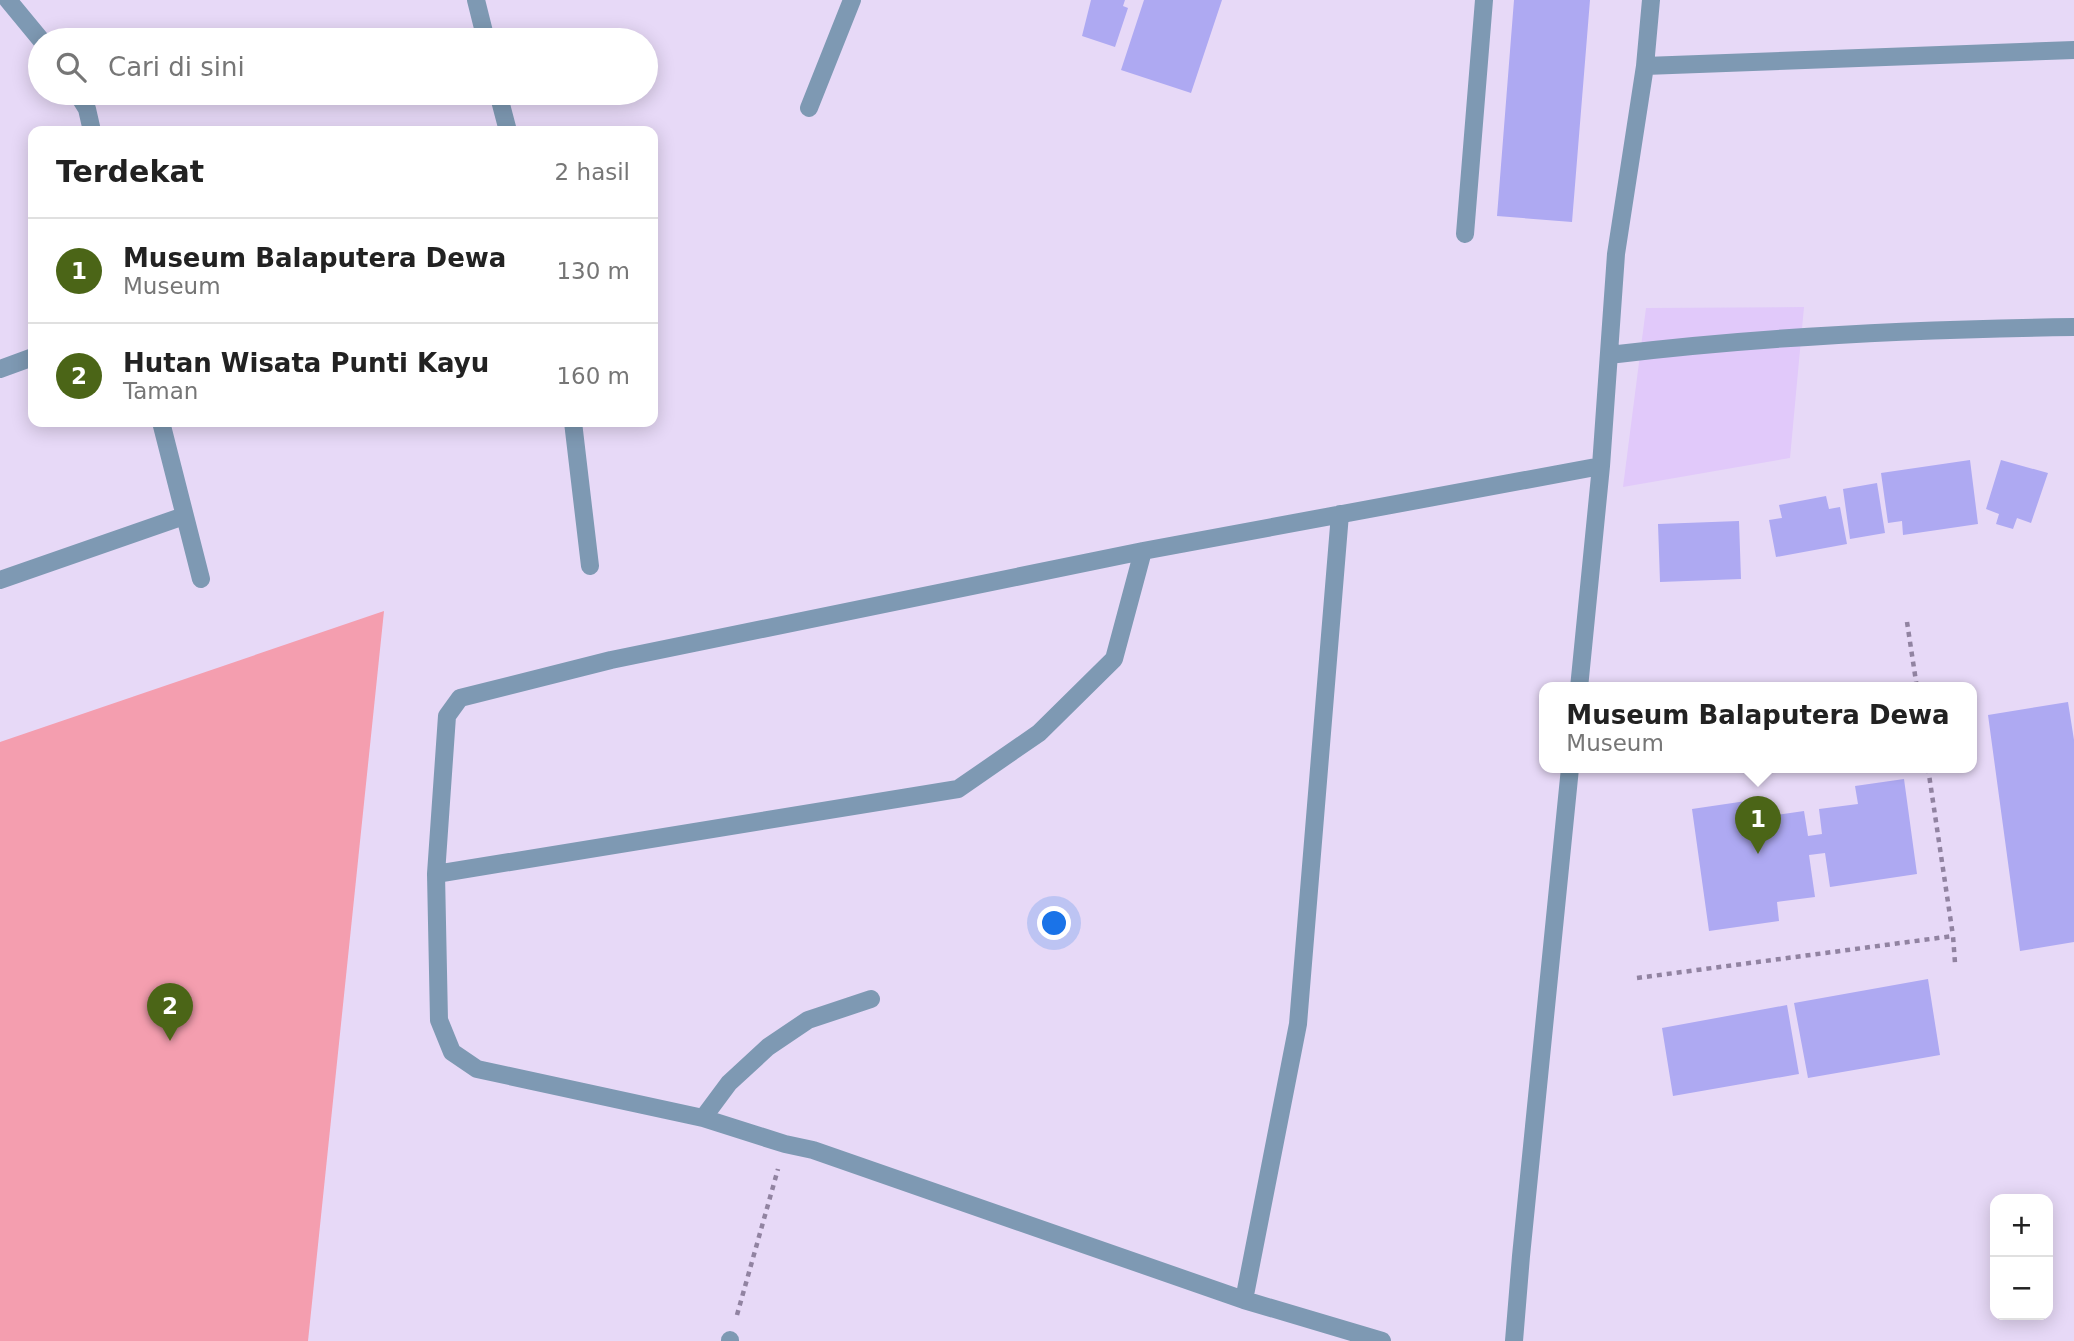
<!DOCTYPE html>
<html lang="id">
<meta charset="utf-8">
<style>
:root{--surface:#fff;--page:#f6f6f6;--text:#222;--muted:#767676;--line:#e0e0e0;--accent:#4b6517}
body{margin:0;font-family:"DejaVu Sans",sans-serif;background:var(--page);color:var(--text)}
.controls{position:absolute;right:21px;bottom:21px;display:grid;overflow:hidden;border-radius:14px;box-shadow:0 4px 18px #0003}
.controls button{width:63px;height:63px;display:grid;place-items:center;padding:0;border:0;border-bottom:2px solid var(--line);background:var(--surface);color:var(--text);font:35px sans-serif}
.you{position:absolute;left:1055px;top:924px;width:24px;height:24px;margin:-18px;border:5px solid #fff;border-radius:50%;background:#1a73e8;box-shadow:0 0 0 10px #1a73e833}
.badge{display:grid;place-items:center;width:46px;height:46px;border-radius:50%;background:var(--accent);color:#fff;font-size:23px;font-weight:700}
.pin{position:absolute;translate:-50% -58px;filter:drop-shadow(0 2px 4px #0008)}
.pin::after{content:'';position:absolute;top:37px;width:24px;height:21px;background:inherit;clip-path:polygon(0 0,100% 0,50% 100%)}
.popup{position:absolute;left:1539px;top:682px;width:438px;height:91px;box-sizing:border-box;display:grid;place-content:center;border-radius:14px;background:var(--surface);filter:drop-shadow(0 2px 5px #0005);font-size:23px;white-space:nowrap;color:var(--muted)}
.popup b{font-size:26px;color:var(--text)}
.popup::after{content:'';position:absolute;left:50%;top:100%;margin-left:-14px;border:14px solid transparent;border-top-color:var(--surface)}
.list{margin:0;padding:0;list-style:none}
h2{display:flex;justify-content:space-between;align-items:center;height:91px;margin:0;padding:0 28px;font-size:30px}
h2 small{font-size:23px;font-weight:400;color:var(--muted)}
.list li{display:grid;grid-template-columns:46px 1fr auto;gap:21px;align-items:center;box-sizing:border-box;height:105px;padding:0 28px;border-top:2px solid var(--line)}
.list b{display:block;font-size:26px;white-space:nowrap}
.list p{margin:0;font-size:23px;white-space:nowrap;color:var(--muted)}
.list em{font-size:23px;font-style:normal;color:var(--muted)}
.icon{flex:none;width:38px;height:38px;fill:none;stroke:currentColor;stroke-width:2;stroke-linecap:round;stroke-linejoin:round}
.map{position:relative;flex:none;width:2074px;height:1341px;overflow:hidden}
.search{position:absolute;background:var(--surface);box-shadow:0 4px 18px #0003;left:28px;top:28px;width:630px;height:77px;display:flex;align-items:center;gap:18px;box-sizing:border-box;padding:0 24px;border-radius:38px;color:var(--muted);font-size:26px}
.panel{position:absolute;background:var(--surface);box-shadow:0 4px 18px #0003;left:28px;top:126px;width:630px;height:301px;border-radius:14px}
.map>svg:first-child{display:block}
.built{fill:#e1c9fa}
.green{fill:#f49eaf}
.building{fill:#aea9f2}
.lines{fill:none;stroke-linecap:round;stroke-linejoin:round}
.path{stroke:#9183a1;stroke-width:4.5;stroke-dasharray:5 5;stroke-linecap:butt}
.service{stroke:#7e99b3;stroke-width:18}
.minor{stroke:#7e99b3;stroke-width:18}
</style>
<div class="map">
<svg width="2074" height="1341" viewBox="0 0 2074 1341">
<rect width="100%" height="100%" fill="#e7d9f7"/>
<path class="built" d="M1804,307L1790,458L1623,487L1646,308Z"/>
<path class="green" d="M384,611L308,1341H0V742Z"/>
<path class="building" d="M1091,0H1125L1123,6L1128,8L1115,47L1082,36Z
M1144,0H1222L1191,93L1121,70Z
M1514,0H1590L1572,222L1497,216Z
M1970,460L1978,524L1903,535L1902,521L1888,523L1881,473Z
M2001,460L2048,473L2031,523L2017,518L2013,529L1996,524L1999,514L1986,509Z
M1877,483L1885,533L1850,539L1843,489Z
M1826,496L1829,509L1840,507L1847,544L1776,557L1769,520L1782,518L1779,505Z
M1739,521L1741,579L1660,582L1658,524Z
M2068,702L2074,740V942L2020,951L1988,715Z
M1904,779L1917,874L1830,887L1825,853L1809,855L1815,897L1777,902L1779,921L1709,931L1692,809L1753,800L1755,818L1804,811L1808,836L1822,834L1819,809L1858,804L1855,786Z
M1928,979L1940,1055L1808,1078L1794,1003Z
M1787,1005L1799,1074L1673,1096L1662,1028Z"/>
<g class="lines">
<path class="path" d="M1907,622L1917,688
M1928,768L1953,936
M1637,978L1953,936L1955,963
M737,1315L778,1169"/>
<path class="service" d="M809,108L852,0
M1465,234L1484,0"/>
<path class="minor" d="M8,0L41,40
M476,0L486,40
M1645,66L2074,50
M77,93L87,109L92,131
M498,93L508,131
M1609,355C1763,336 1918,329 2074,327
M0,369L33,357
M161,422L201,579
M573,422L590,566
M0,580L184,516
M1579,688L1601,466L1616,254L1645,66L1651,0
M436,874L958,789L1039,733L1114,659L1143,551
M703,1118L729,1083L768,1047L808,1020L871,999
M1244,1300L1298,1024L1340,514
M730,1340V1341
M1382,1341L1244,1300L813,1150L785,1144L703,1118L477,1069L452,1052L439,1020L436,874L447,716L460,698L611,660L1143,551L1601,466
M1514,1341L1521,1256L1570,768"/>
</g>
</svg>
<div class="controls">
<button>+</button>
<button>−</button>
</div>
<div class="you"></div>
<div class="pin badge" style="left:1758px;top:854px">1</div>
<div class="popup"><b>Museum Balaputera Dewa</b>Museum</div>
<div class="pin badge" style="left:170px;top:1041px">2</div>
<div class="search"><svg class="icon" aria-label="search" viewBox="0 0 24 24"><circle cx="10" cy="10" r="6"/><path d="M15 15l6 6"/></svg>Cari di sini</div>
<section class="panel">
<h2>Terdekat<small>2 hasil</small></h2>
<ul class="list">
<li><span class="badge">1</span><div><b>Museum Balaputera Dewa</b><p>Museum</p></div><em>130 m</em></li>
<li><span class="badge">2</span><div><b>Hutan Wisata Punti Kayu</b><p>Taman</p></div><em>160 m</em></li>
</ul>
</section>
</div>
